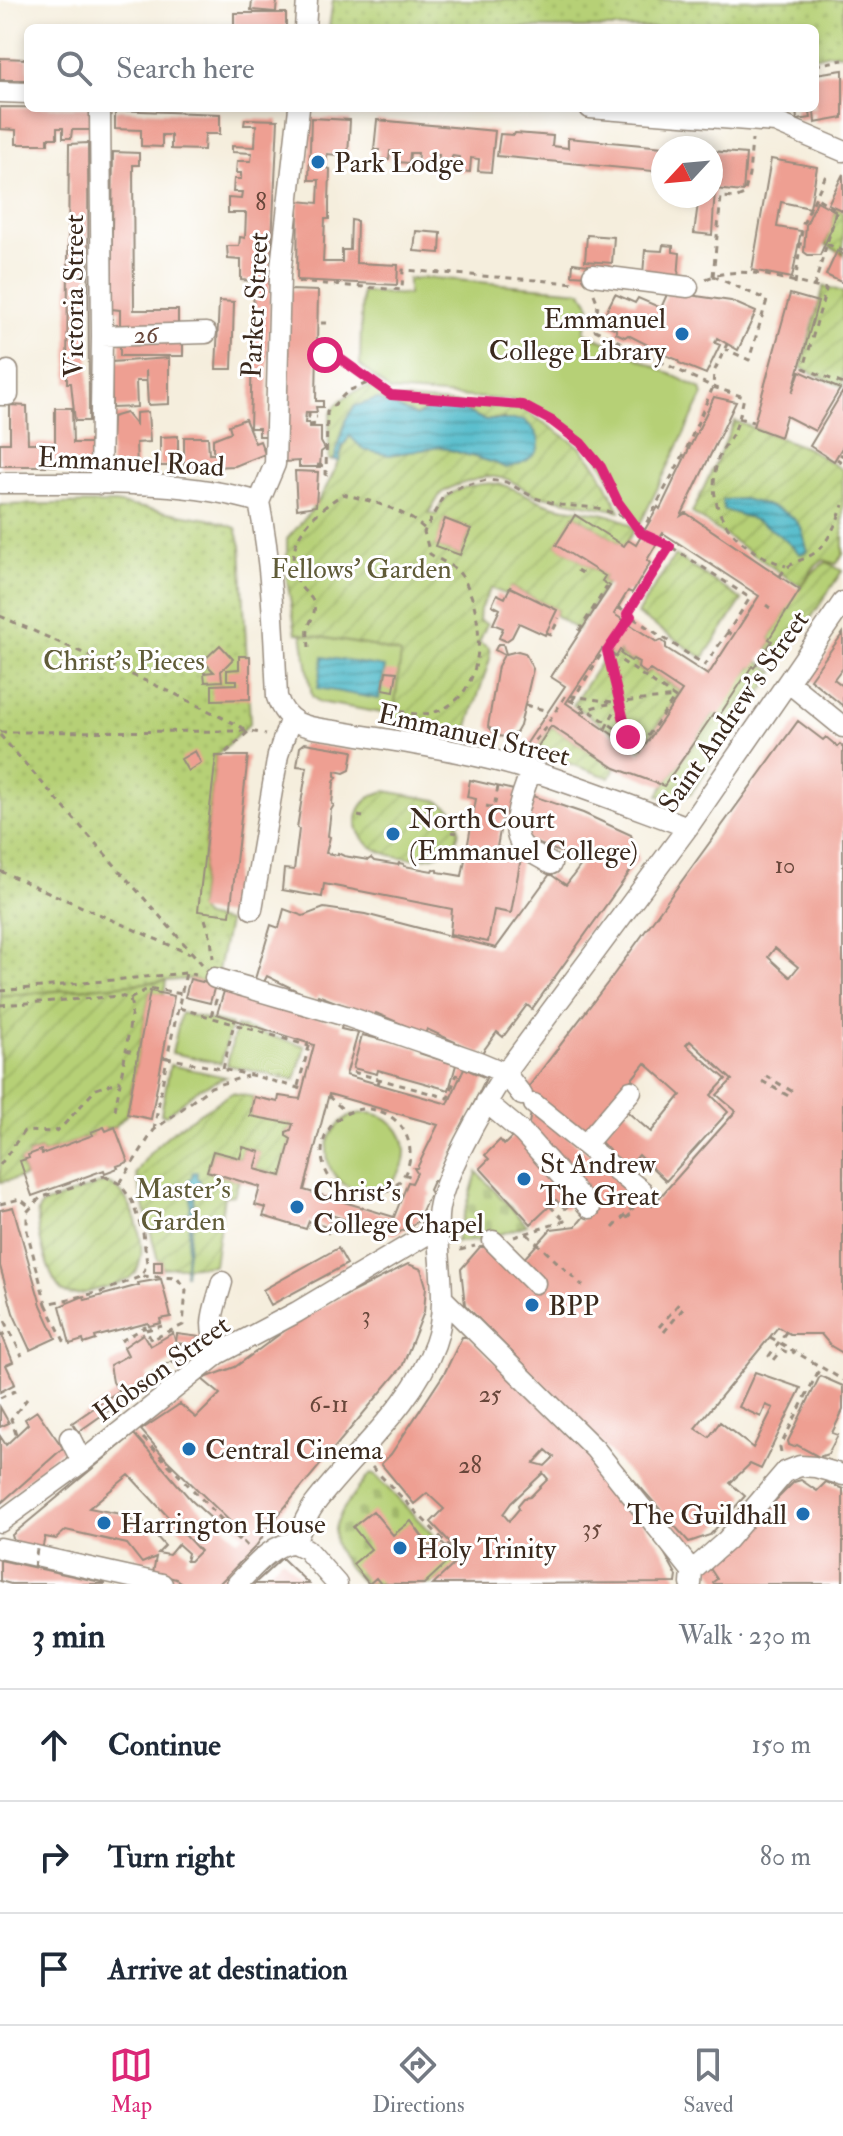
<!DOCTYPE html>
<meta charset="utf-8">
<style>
:root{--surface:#fff;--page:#f6f6f7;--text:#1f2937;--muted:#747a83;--line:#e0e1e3;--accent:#db2777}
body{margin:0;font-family:"IM FELL Double Pica",serif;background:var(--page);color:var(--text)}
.compass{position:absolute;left:651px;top:136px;width:72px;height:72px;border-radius:50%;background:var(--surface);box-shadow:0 4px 12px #0003;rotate:244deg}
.stop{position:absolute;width:24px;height:24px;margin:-18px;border:6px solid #db2777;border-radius:50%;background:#fff}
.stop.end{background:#db2777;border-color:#fff;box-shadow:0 2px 8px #0008}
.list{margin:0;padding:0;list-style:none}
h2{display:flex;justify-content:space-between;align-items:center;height:104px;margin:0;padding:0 32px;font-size:34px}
h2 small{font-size:26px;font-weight:400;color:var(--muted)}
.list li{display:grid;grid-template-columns:52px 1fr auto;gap:24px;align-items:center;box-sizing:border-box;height:112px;padding:0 32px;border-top:2px solid var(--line)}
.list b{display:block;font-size:30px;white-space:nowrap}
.list em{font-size:26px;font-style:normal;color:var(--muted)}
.icon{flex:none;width:44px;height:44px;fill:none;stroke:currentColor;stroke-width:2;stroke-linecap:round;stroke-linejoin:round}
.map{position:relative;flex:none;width:843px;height:1584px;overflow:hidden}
.search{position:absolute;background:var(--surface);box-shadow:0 4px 12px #0003;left:24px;right:24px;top:24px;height:88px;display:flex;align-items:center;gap:20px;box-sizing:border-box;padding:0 28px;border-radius:12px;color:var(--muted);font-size:30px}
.sheet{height:440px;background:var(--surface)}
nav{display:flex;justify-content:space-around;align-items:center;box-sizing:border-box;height:112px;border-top:2px solid var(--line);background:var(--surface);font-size:22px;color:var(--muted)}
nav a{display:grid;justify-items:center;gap:4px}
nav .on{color:var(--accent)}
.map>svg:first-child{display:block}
.grass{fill:#b6d076;stroke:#787d4a;stroke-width:2}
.cemetery{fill:url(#cemetery-stones);stroke:#787d4a;stroke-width:2}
.park{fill:url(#park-dots);stroke:#787d4a;stroke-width:2}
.garden{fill:url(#garden-furrows);stroke:#787d4a;stroke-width:2;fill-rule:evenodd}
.water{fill:url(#water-rules);stroke:#447274;stroke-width:2}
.building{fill:#ee9f92;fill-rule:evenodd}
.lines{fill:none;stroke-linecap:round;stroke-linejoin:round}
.minor-casing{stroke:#988c7e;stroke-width:23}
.path{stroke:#988c7e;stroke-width:3;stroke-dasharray:6 6;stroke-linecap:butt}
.minor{stroke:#fff;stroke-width:20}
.path-bridge{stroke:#988c7e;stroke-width:3;stroke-dasharray:6 6;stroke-linecap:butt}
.route{stroke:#db2777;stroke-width:10}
.poi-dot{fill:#1f6fb2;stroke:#fff;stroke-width:3}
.labels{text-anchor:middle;stroke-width:6;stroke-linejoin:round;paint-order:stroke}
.number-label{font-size:24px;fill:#68473b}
.poi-label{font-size:28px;fill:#3b2a1e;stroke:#fff;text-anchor:start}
.street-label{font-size:28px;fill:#3b2a1e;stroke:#fff}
.park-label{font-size:28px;fill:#605c38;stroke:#fff}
</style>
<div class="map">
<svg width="843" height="1584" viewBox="0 0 843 1584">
<defs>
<pattern id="cemetery-stones" width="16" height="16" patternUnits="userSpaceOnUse" patternTransform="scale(2)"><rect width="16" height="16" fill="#b6d076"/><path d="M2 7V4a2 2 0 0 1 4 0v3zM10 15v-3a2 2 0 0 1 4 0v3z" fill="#9db366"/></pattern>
<pattern id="park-dots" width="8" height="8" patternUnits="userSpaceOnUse" patternTransform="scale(2)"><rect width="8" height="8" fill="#b6d076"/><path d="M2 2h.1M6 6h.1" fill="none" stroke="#9db366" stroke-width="1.8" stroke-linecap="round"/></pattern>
<pattern id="garden-furrows" width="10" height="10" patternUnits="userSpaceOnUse" patternTransform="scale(2)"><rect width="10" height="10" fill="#b6d076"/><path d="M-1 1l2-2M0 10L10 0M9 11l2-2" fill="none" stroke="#9db366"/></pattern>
<pattern id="water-rules" width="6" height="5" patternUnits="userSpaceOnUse" patternTransform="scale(2)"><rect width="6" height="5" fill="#4db9c9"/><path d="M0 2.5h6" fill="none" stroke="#4197a3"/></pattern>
</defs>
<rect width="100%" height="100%" fill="#fff"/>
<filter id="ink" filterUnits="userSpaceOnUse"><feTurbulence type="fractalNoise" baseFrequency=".0125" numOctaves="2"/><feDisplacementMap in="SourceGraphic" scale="16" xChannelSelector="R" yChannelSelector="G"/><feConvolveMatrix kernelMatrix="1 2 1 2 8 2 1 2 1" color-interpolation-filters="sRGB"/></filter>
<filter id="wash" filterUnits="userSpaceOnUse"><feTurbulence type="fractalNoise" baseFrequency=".006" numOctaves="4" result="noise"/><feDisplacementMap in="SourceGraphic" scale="32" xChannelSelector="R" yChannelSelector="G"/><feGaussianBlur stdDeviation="1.8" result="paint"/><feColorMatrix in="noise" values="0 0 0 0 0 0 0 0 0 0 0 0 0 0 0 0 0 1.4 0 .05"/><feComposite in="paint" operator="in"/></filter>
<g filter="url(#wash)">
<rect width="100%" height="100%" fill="#f5eedd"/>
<path class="grass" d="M433,278L581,291L590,305L584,332L701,389L703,395L640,524C621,510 616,487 604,467C586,435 546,408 511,400L390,391L360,365L362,292L408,295V279Z
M302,634L372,646L402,654L394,715L319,702L312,696Z
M181,1013L231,1025L221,1063L172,1053Z
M236,1026L305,1046L295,1080L227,1065Z
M170,1065L226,1077L200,1088L166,1115L161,1114Z
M327 1152a39 39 0 1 1 78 0a39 39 0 1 1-78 0Z"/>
<path class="cemetery" d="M477,1172L527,1225L479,1241L456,1242Z
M374,1474L459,1562L433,1584H364C316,1537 333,1521 369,1475Z"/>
<path class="park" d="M333,0H843V54L829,53L815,57V28H329Z
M114,503L214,520L236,528L241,546L250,723L216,756L198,908L204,917L228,922L215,985L190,979L177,980L0,996V505Z"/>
<path class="garden" d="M836,208L843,211V254L826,245Z
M824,286L843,292V387L801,368Z
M372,387L390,398L523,409L579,446L598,468L620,511L536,495L507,479L487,476L454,486L441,493L429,513L436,515C438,510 441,503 445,499C456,486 487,481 503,485C522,490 536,503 560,507C587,512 613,510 635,529L624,546L575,515L557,545L605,576L602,581L606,584L577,630L555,615L557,610L511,587L507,595L491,588L480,609L479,621L487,624L479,642L489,648L490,659L465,735L393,720L401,654L372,646L296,633L287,580V539C303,521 318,504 329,482C338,467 340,450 350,435L389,455L440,447L495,463L506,468L504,418L484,420L459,408L441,407L433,408L416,416L397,407L346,419L334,460H329C330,448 327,424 331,414C336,399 358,388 372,387ZM445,519L471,529L460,555L436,546Z
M735,421L809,449L843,470V554L836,564L824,560L816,565L800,586L692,513Z
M675,555L742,600L703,658L637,614Z
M827,562L842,571L783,660L767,649L772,641L769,639C783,618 804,572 827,562Z
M620,650L621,655L630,661L633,659L639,662L638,668L646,674L651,670L667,682L666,685L669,683L681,691L640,750L573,705L607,652L616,657Z
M758,661L775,672L691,793L674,801L658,795L714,713L752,666L754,667Z
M551,726L615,768L610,778L535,751Z
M385,791L436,800L452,809C491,875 344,872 358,814C361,802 373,794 385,791Z
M166,981L164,994L150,992L127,1114L115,1127L92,1132L93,1135L42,1154L40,1150L28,1154L29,1158L20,1162L25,1177L0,1182V996Z
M232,1093L254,1097L250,1115L293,1124L291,1130L286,1132V1136L291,1139L281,1176L255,1169L259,1152L243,1147L240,1158L213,1151L207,1171L239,1181L234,1195L224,1196L214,1265L162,1268V1261H158L136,1174C156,1135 196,1116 232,1093Z
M102,1183C116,1183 126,1197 132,1210C140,1229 150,1264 128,1279C120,1284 108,1286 99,1289C90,1291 78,1297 68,1294C50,1290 35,1228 38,1211L43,1204Z"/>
<path class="water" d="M377,399L416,416L433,408H459L484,420H524C553,444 536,461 506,468L495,463L440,447L389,455L364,450L350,436L342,447L339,461L334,460L346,419L355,406Z
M743,499C762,504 788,508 800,526C804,533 805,544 808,551L800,554C774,528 759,519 724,510L722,500Z
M323,657L385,667L379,699L318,688Z
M193,1172H197V1179L200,1180V1185L196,1186L185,1275L192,1186H188L189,1179H191Z"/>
<g id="blocks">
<path class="building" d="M252,0H277L276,12L251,10Z
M234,13H286V28H234Z
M0,58L28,59V80H0Z
M843,70V118L815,123L814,112L810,113L811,118L797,120L796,108H815V74Z
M0,107L92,108V130H72L71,138H63V128H57V138H48V144H16V130L0,129Z
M115,110L220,114V134H205L204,150L171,149V135H162V147L141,146V130L115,129Z
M311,118L350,120L348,156L327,154L326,168L330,169L329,203V219H325L323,262H342V250H350L351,220L357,221L356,263L398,265L397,285L297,280L298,201L318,203L319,180H309Z
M245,119L278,120L271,261L266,436H259V428H250L254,281L241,280V260L228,259L227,246H239L240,237L245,238L246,213H228V198L241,199L242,192H233L234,179H241V173H236L237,161H251L252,153L232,152V146L255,147L256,125H244Z
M377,120L495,131L491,172L478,171L479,159L471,158L470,172L458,171L459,157L452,156L451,169L438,168L439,155H433L432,166L417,165L418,153H410L409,163L397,162L398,152L390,151L389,160L378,159L379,150H374Z
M515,133L553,136L552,146L568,148V138L663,147V172L497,156L500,134L514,135Z
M88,143L89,421H75L71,383H67L69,144Z
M711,151L746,154L743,192L715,189L712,235L694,233L699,196H711Z
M113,152L139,153V165H133L134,310H178V330L183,340V356H120V310L111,309Z
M771,159L817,167L810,208L781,202L777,227L801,231L792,278L752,270Z
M843,174V211L828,204Z
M817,201L835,211L831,230L820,255H808L804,252L806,225Z
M416,231L441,233L440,253L414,251Z
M587,235L614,237L612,263L585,261Z
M663,245L673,246V252L680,253L678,278L643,274L645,250L662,251Z
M837,251L843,255V283L826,275Z
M573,263L589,265L588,276L572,275Z
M289,290L318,291L316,401H323V407H316L317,412H306L305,423H309V427H321V442L325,449L321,452L320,467H299V461L284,462Z
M668,292L731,301L756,312L738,350L717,338L715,343L720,345L706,374L679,363L678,360L648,348V345L628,335L625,337L616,333V329L601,322L615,294L635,303L638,298L661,308Z
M790,294L818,302L792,393L800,371L840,389L815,431L786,416L780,437L753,427Z
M219,301L234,302L232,369H216Z
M169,358V404L148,405L146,370V381H136L137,407L112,408L111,362Z
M843,391V446L834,461L810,446Z
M714,397L736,402L681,516L686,513L800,590L769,639L772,641L754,668L752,666L719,716L714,713L664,786L615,768L551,726L535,751L523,749L565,686L551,677L610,586L602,581L605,576L556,545L575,515L624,546L628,540L636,545L658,507L660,509ZM663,533L759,596L708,675L666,648V644L661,640L657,642L614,614L628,591L632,593L650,563L647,560ZM602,649L616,657L620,650L622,651L621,654L631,661L633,659L639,662L638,668L646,673L650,670L682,691L640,753L566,703Z
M10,405L27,406L28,443H55V408H72L73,443H95V466H0V443H10Z
M148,412L150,442L136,443L137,466H110L112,417L126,413L136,425V413Z
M245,419L255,443L260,441L265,454L235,466L184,468V437H208L209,454H221L213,451V439L231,432L229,425Z
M178,436V466H160V437Z
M295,471L318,472L316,506L297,509Z
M445,519L471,529L460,555L435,546Z
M510,587L557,610L545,635L519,623L512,637L506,641L499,638L503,628L493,624L500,609L492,605L497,594L505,598Z
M843,633V667L834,679L843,686V706L810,679Z
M498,644H503L506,654L518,651L525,653L533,669L520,726L516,733L506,737L497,736L488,726L498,666L504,655L495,650Z
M220,645L233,659L221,671L222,681L205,682L204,673L214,672L203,661Z
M239,656H250V699L212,700V685L237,684V680H227V670L239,669Z
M386,671L397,672L394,691L383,689Z
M798,721L823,740L826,737L838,747L840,744L843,747V1353L831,1346L821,1334H790L778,1327L695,1428L709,1437L720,1422L753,1448L773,1408L766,1405L761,1417L739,1407L755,1372L801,1388L761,1469L750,1464L730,1483L745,1496L710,1535L689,1542L594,1435L465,1305L461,1269L480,1247H506L521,1262L551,1229L576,1226L595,1203L553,1158L556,1154L528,1129L532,1107L652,1206L736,1111L717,1095L732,1080L690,1041L686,1045L726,1079L711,1095L728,1112L666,1181L639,1155L627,1169L598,1139L624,1109L651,1132L681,1095L645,1063L583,1140L520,1098L609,981ZM775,948L798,967L790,977L768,957Z
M305,743L353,751L350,770L344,773L335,771V776L337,777L334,782L332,804L334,805L331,810L328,836L330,837L326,853L338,855V853L344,856L368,860L371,858L374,861L398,865L399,863L404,864V866L432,871L433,869L438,870V872L462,876L476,799L467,797L470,780L518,791L511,821L502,820L497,847L522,852L511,913L494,910L488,942L450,934L452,909L324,884L322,897L282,890L284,869L294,870L299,829L297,828L307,767L297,766L300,747Z
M195,751L201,763L188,771L181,759Z
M216,756H248L230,915L198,911Z
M530,795L583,813L631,835L639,859L532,1009L527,1005L503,1037L497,1032L481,1054L427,1029L425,1034L376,1013L374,1017L318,995L316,1000L267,976L264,982L255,979L271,925L279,928L284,909L303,916L324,908L365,914L496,948L550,874L566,885L584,861L523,838Z
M190,979L215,985L210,1003L185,997Z
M225,988L342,1025L341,1029L358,1033L346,1075L448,1104L464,1068L486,1078L437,1181H433L429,1190L432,1195L429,1196L417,1222L395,1235L331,1215L329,1224L332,1228L328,1233L324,1226L309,1221L306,1229L263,1216L266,1208L255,1205L260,1187L207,1171L213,1151L240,1158L243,1147L260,1152L255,1169L281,1176L291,1139L286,1136V1132L291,1130L293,1124L250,1116L254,1097L278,1102L279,1096L300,1099L314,1045L217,1014ZM329,1094L438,1125L417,1168H414L417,1173L412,1183L408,1182L394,1217L304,1190Z
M150,991L174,996L151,1119L127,1114Z
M362,1035L420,1049L419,1053L456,1065L449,1090L378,1070L377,1074L353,1068Z
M104,1127L106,1131L115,1127L128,1162L117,1166L118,1168L105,1173L104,1170L32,1196L20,1161L29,1158L28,1155L41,1150L42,1154L93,1135L91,1132Z
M516,1133L577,1199L565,1209L556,1200L531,1224L480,1168L489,1159L485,1155L500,1140L504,1145Z
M13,1207L41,1305L56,1338L30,1350L13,1313L0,1266V1210Z
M338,1248L347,1264L271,1305L263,1290Z
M154,1261H162V1272H154Z
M408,1264L421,1269L426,1286L424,1312L402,1367L274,1520L256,1546L219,1584H183L176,1579L153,1573L156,1557L142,1563L127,1544L66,1530L56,1539L45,1537L42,1550L15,1546L12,1535L134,1434L191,1500L214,1521L220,1522L238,1540L244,1535L167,1460L141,1430L180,1404L196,1418L220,1394L202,1379L235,1367L303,1317ZM129,1475L200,1551L190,1561H186L188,1553L178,1544L169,1555L158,1553L165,1546L143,1521L139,1526L131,1520V1516L89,1508Z
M161,1279L171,1317L160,1319L161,1323L149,1326L148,1323L95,1337L96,1340L84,1344L83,1340L70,1344L60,1306L84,1296L85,1300L139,1285L138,1283Z
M0,1330L13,1362L6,1365L15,1384L0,1392Z
M173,1333L181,1360L174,1363L172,1361L146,1376L148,1379L124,1399L113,1382L110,1365L128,1355L124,1347L143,1334L150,1346Z
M177,1334L201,1337L200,1346L176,1343Z
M462,1337H468L575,1437L659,1543L677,1576L676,1583L433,1584L463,1556L431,1522L444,1509L427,1493L414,1504L381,1464L391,1454L445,1372ZM546,1450L554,1457L545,1466L534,1463ZM543,1473L548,1479L530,1497L524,1498L518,1505L519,1509L509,1521L503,1514L511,1503Z
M820,1376L843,1386V1410L832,1433L838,1435L828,1454L819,1457L797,1445L794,1447L789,1445L788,1441Z
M117,1392L122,1401L78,1432L72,1423Z
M0,1407L9,1423L0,1427Z
M37,1411L63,1448L0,1504V1436L6,1445L28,1424L25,1419Z
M801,1480L817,1491L826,1482L843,1489V1584H714L713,1582L717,1579L709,1567L794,1482Z
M373,1511L393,1535L411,1521L430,1547L439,1540L454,1556L424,1584H381L376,1578L369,1584L353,1564L371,1549L353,1527Z
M282,1558L309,1584H254Z
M0,1560L105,1583V1584H11L0,1581Z"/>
</g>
</g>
<g filter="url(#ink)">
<use href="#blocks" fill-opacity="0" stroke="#988c7e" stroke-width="2"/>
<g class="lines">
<defs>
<path id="minor" d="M305,28L307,0
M0,92L28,93
M590,108L775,122L843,151
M593,275L688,287
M102,336L206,333
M0,395H8V371
M0,483C84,484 178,478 259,502
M100,484L102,336L100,108
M259,502C272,567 274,632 277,697C288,729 311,727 341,732C404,743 471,751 532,771C585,788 636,808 688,827
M259,502L275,464L280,276L299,108
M788,682L843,727
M531,770C525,789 506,828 523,846C530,853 542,858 551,864
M252,909L278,755L290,720
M215,978L349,1017L479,1062L505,1073L522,1095
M486,1102L523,1133L590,1208
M534,1104L642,1191
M585,1145L631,1091
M493,1241L535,1283
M442,1298L595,1449L692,1571
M218,1354C207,1320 213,1315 222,1282
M70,1438L82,1462
M0,1522L82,1462L218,1354L297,1312L426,1235L438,1215
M294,1543C301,1530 306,1516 314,1505C354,1452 412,1407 435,1344C450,1303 436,1258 438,1216C440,1180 484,1105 505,1073L688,827L843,602
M294,1543L306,1549L337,1584
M0,1548L162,1584
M237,1584C252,1569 272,1543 294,1543
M691,1584L692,1571L727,1540L785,1472L800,1466L815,1467L843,1475"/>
</defs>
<use href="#minor" class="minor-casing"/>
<path class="path" d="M815,65L843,60
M827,244L843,251
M713,276L721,197L737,198L744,195L749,175L752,139
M713,276L767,300L749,360L725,349
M706,279C745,262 786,282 826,289L804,368L843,384
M298,282L402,290L403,270L575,283
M795,284L803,224L827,173
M814,287L837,210L817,198
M594,294L598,304L595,330L713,387L744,397C742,406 740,417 736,427C732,438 722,448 718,459C702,514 738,550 786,566
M321,323H329
M321,355H335L391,395L522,405L552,421L581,443L601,467L618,502L641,533L670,546
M309,412V417H317
M738,418L753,422
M309,425L318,424
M840,454L843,456
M837,459L843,463
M317,465L326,466
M326,476L327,412L348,391L370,382
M641,533L686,450L713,387L714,372L727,344
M577,570L584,574
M780,576C791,559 804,562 817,551C829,541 838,520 843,505
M766,605L770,608
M618,607L627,614
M0,616L175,694L249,731L224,754
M631,616L607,651L677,699
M579,631L606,588L608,589
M546,632L551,635L559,618
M728,632L705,665L627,614L670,546L750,598L728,632L733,636
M309,648C309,642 307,635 308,629C310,620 316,614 314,605C313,596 304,593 300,585C278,545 313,513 343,494C374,502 401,508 425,529
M762,655L776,664
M569,700L587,709L644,748
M572,701L602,653L607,651L629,745
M392,703L395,710C409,713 423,717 438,711C489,693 486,612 461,575C455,566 439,560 430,554L424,532L444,495L462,486L487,480L506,482L535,498L560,505L598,508L630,519
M525,705L548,711
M581,713C597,701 653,700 675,697
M0,732L249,731L266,734
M0,735L202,964
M641,746L675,697
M526,749L541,734L566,695L619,703L605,729
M486,806L494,808L498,787
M358,816L363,817
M452,832L457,833
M0,871L190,954
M205,919L211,938L213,958
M0,991L186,973L196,975
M130,999L149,988L182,994
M0,1005L121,996L130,999L132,1009L126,1050
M179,1008L309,1046
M211,1016L217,997
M163,1057L167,1058L186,973
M223,1069L235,1019
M353,1072L448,1098L457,1074
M766,1076L795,1093
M762,1081L792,1098
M378,1084L382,1071
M298,1086L310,1043
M328,1096L347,1113
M322 1153a44 44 0 1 1 88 0a44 44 0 1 1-88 0Z
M115,1110L126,1050L138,1053
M154,1130L167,1058L251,1075L302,1089
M0,1165L24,1131L54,1132L61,1128L96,1089L120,1081
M404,1174L415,1178
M104,1176L120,1184L132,1201L143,1233L147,1263L142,1276L101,1292L46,1304L27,1231V1212L40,1198Z
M120,1183L154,1130L211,1087L247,1076
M0,1204L20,1199L30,1207
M550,1206L565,1221
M613,1228L632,1208L634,1211L622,1222
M527,1234L583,1286
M514,1237L571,1219
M460,1250L475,1246
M46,1304L66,1345
M0,1310L22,1356
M659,1327L681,1301
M146,1330L162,1326
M664,1332L686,1305
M786,1332L769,1356L774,1360L782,1350L791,1354L794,1352
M0,1336L10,1331
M770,1337L843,1380
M121,1341L145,1327L151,1340L183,1325L186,1290L177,1278L142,1276
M0,1398L19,1389
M16,1434L11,1419L27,1399
M143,1438L249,1548
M781,1452L780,1447L821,1366
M372,1467L461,1558"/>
<use href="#minor" class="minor"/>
<path class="path-bridge" d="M34,1567L37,1549"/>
</g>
</g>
<g class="lines" filter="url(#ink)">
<path class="route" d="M325,355H335L391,395L522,405L552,421L581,443L601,467L618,502L641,533L670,546L627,614L631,616L607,651L628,737"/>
</g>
<g class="poi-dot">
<circle cx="318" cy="162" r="8"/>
<circle cx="682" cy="334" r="8"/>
<circle cx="393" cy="834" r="8"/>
<circle cx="524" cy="1179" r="8"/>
<circle cx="297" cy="1207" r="8"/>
<circle cx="532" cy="1305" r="8"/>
<circle cx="189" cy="1449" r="8"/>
<circle cx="803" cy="1514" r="8"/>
<circle cx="104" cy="1523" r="8"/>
<circle cx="400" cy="1548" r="8"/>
</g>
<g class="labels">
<g class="number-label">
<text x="261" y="210">8</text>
<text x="146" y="343">26</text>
<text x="785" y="873">10</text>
<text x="366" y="1323">3</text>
<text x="490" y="1402">25</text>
<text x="329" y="1412">6-11</text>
<text x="470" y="1473">28</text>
<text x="592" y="1536">35</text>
</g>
<g class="poi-label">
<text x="334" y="172">Park Lodge</text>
<text x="666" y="328" text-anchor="end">Emmanuel<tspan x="666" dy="32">College Library</tspan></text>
<text x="409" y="828">North Court<tspan x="409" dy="32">(Emmanuel College)</tspan></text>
<text x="540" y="1173">St Andrew<tspan x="540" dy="32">The Great</tspan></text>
<text x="313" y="1201">Christ's<tspan x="313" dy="32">College Chapel</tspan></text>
<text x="548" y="1315">BPP</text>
<text x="205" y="1459">Central Cinema</text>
<text x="787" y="1524" text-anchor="end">The Guildhall</text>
<text x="120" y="1533">Harrington House</text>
<text x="416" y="1558">Holy Trinity</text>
</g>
<g class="street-label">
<text transform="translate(73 296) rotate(-90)" y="10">Victoria Street</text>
<text transform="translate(254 305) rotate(-87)" y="10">Parker Street</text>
<text transform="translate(131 461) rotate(3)" y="10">Emmanuel Road</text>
<text transform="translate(733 711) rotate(-55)" y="10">Saint Andrew's Street</text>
<text transform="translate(474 734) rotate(13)" y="10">Emmanuel Street</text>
<text transform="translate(161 1368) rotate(-36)" y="10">Hobson Street</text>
</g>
<g class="park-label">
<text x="361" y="578">Fellows' Garden</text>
<text x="124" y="670">Christ's Pieces</text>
<text x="183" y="1198">Master's<tspan x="183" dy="32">Garden</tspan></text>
</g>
</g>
</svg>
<svg class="compass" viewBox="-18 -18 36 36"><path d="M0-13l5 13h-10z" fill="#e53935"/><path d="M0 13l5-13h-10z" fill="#747a83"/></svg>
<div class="stop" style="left:325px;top:355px"></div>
<div class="stop end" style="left:628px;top:737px"></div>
<div class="search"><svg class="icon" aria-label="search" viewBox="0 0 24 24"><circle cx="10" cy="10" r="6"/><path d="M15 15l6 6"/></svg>Search here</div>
</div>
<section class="sheet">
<h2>3 min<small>Walk · 230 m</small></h2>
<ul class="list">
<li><svg class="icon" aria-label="ahead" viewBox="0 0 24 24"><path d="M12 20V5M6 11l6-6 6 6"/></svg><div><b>Continue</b></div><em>150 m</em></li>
<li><svg class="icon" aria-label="right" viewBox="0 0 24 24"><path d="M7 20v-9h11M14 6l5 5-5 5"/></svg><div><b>Turn right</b></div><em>80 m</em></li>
<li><svg class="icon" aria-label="arrive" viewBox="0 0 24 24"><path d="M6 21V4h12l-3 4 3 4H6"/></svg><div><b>Arrive at destination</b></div></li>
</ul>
</section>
<nav>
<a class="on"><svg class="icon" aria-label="map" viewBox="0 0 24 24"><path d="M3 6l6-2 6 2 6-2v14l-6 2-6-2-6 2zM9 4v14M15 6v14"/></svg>Map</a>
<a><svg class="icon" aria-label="directions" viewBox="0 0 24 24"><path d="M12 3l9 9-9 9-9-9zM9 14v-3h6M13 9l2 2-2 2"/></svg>Directions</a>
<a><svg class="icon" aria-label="saved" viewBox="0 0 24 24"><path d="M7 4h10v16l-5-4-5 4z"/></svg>Saved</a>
</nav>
